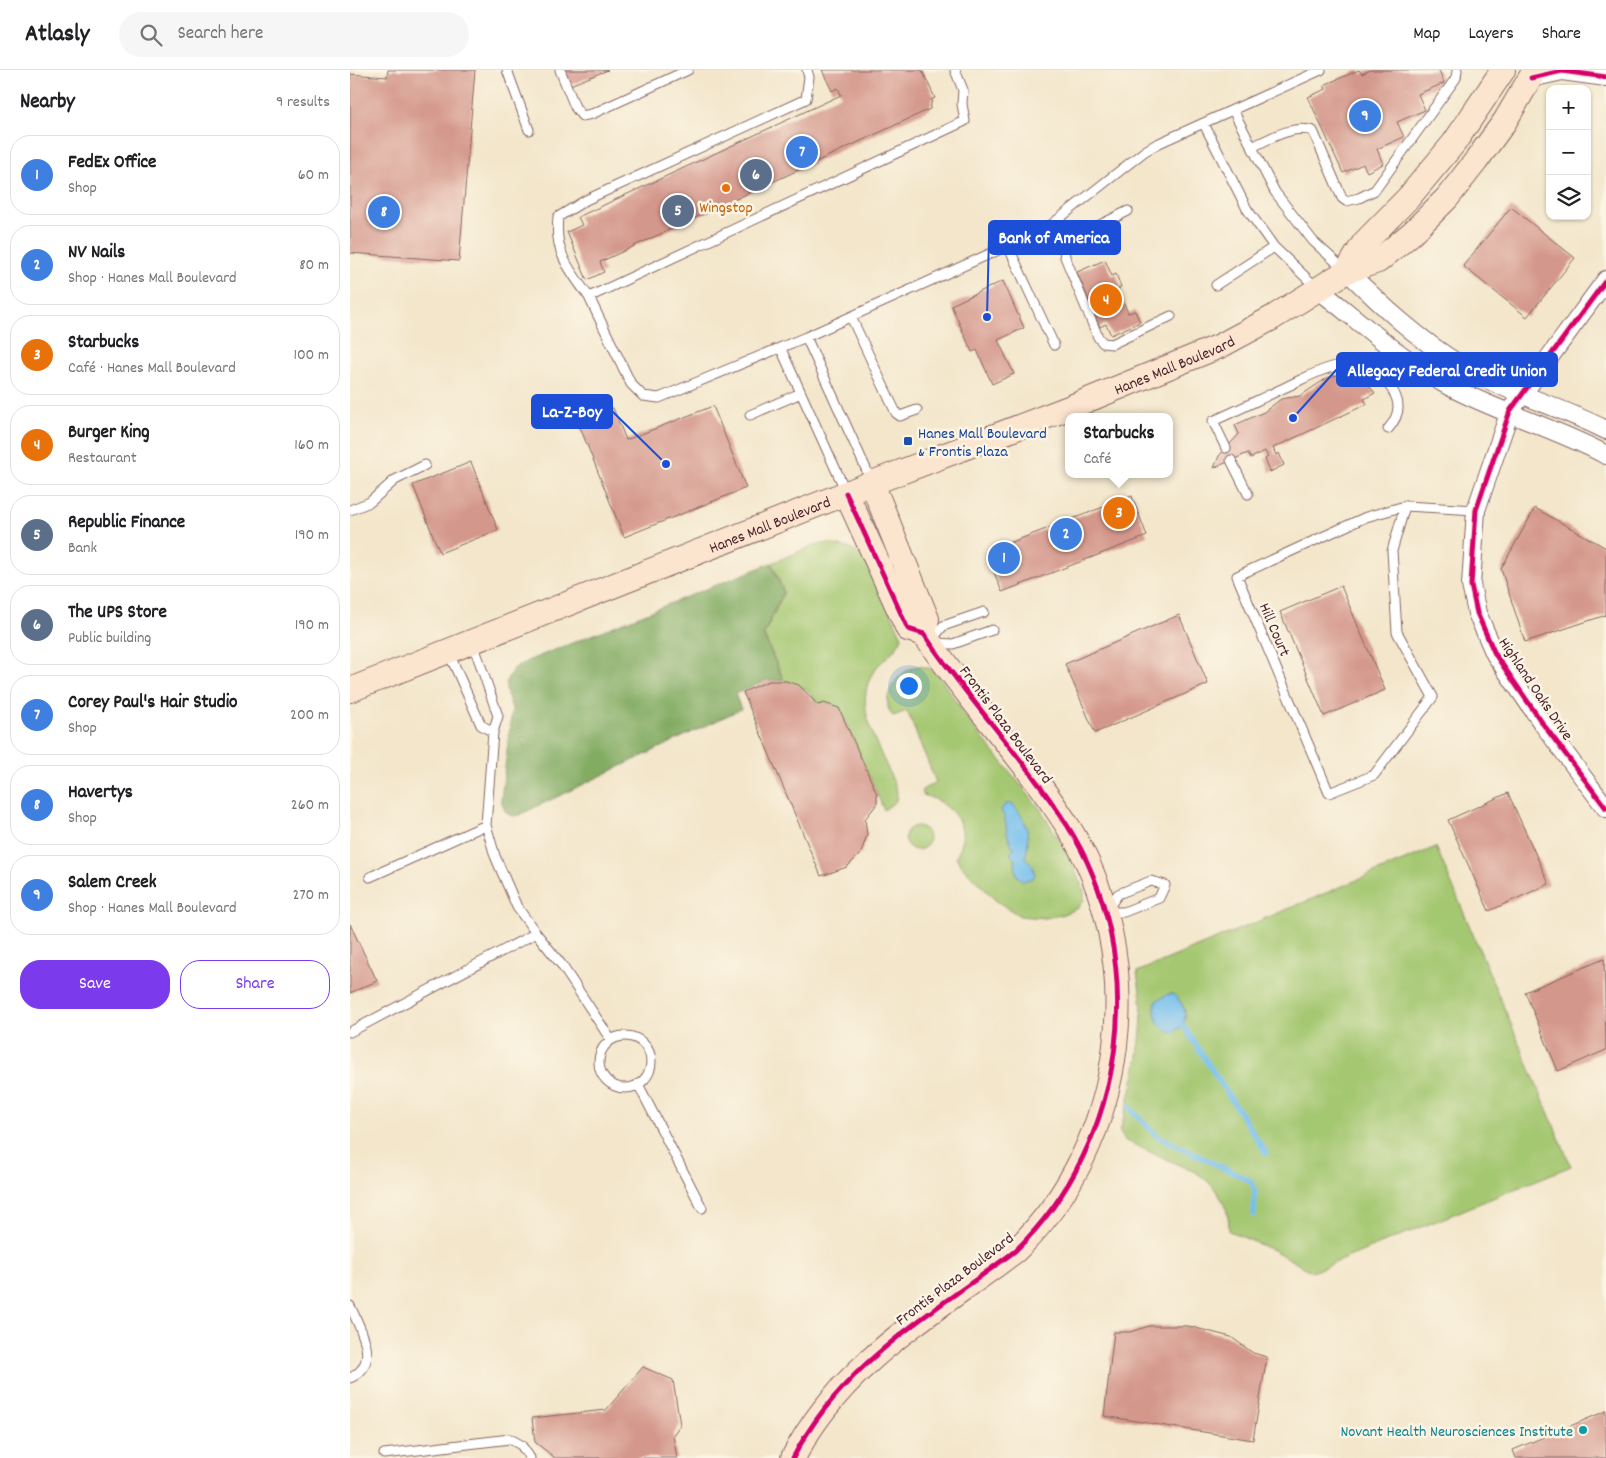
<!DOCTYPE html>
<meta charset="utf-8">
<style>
:root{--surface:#fff;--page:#f6f6f6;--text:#202124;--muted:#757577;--line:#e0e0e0;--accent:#7c3aed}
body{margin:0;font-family:Dekko,sans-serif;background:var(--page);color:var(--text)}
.controls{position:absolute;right:15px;top:15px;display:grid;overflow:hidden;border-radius:10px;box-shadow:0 1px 4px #0004}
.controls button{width:45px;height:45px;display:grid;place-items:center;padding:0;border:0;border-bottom:1px solid var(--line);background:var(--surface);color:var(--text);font:25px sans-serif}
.you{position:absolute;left:558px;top:615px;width:18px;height:18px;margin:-12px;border:4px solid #fff;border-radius:50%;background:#1a73e8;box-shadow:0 0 0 8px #1a73e833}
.badge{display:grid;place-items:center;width:32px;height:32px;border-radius:50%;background:var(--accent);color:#fff;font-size:16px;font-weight:700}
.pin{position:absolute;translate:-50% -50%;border:2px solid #fff;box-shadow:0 1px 5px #0006}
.popup{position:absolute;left:715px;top:343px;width:108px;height:65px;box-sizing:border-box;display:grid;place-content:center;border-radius:10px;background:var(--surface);filter:drop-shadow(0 1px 4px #0005);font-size:16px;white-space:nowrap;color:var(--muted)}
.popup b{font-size:19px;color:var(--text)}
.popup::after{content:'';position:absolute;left:50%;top:100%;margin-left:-10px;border:10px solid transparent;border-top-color:var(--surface)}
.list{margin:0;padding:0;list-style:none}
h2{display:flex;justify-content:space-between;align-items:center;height:65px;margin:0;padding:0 20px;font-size:21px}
h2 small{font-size:16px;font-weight:400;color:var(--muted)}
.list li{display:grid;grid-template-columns:32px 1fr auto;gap:15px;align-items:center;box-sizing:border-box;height:80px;margin:0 10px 10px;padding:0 10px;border:1px solid var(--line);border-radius:20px}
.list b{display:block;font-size:19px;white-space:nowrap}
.list p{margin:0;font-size:16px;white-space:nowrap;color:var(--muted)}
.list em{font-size:16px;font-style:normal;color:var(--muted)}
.actions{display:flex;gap:10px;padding:15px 20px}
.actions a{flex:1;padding:11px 0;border:1px solid var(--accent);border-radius:20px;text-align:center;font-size:18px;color:var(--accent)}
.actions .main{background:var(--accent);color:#fff}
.icon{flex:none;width:28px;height:28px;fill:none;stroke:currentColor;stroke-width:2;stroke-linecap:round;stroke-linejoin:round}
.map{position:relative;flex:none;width:1256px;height:1388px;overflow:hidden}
header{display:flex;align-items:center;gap:30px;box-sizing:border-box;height:70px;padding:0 25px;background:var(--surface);border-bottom:1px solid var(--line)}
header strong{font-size:24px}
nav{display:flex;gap:28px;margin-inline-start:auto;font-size:18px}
.search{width:350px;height:45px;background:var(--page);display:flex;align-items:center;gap:12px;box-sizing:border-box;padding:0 18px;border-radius:28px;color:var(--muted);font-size:19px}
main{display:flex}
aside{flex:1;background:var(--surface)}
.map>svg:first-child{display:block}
.green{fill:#a4c771;stroke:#77734e}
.forest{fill:#83ac63;stroke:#666647}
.water{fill:#75bfee;stroke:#606f8c}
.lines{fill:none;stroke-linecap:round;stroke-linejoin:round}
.stream{stroke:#75bfee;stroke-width:5.5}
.building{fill:#d4978b}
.lane-casing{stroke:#856563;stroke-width:11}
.street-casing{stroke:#856563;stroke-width:20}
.secondary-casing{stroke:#856563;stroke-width:26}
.lane{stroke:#fff;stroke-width:9}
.street{stroke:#fff;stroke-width:18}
.secondary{stroke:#fbe5cf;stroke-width:24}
.cycleway-casing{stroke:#fcf5e5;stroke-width:8}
.cycleway{stroke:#d6006c;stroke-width:5}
.food-dot{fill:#e8710a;stroke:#fcf5e5;stroke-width:2}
.transit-dot{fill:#1a4fb4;stroke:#fcf5e5;stroke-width:2}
.culture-dot{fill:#0f9aa8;stroke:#fcf5e5;stroke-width:2}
.labels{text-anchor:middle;stroke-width:5;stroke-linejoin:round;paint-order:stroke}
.food-label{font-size:16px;fill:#c56008;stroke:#fcf5e5}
.street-label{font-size:16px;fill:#4a1f2b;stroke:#fcf5e5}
.transit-label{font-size:16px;fill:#164399;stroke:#fcf5e5;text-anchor:start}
.culture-label{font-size:16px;fill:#0d838f;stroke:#fcf5e5;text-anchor:end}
.leader{fill:none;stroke:#1d4ed8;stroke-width:2}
.callout-dot{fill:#1d4ed8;stroke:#fcf5e5;stroke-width:2}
.callout{fill:#1d4ed8;stroke:#1d4ed8;stroke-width:2}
.callout-label{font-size:18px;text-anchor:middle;font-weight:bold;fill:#fff}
</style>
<header>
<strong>Atlasly</strong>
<div class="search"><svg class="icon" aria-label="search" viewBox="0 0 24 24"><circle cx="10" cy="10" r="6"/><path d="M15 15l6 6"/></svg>Search here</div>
<nav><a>Map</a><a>Layers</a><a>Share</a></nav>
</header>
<main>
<aside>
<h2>Nearby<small>9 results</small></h2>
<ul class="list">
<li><span class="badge" style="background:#3f7fe0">1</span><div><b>FedEx Office</b><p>Shop</p></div><em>60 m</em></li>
<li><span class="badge" style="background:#3f7fe0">2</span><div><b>NV Nails</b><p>Shop · Hanes Mall Boulevard</p></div><em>80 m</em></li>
<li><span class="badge" style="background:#e8710a">3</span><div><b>Starbucks</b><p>Café · Hanes Mall Boulevard</p></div><em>100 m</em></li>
<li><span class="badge" style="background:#e8710a">4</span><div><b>Burger King</b><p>Restaurant</p></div><em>160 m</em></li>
<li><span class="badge" style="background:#5c6f8a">5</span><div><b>Republic Finance</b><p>Bank</p></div><em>190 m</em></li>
<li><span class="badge" style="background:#5c6f8a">6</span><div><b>The UPS Store</b><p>Public building</p></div><em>190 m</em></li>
<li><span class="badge" style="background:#3f7fe0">7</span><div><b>Corey Paul's Hair Studio</b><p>Shop</p></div><em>200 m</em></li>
<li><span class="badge" style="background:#3f7fe0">8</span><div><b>Havertys</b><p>Shop</p></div><em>260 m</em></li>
<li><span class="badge" style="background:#3f7fe0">9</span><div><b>Salem Creek</b><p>Shop · Hanes Mall Boulevard</p></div><em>270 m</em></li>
</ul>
<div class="actions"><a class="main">Save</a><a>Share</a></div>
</aside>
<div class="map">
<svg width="1256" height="1388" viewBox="0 0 1256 1388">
<rect width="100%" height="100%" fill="#fcf5e5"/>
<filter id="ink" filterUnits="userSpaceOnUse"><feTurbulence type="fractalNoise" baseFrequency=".02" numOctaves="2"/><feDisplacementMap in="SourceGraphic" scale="10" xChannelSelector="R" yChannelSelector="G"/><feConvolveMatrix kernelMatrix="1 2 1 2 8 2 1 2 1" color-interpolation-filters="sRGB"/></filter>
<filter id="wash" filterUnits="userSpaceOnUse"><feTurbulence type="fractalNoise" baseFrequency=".0096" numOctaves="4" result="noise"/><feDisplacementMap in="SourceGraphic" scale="20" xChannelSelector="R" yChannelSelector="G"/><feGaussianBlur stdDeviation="1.12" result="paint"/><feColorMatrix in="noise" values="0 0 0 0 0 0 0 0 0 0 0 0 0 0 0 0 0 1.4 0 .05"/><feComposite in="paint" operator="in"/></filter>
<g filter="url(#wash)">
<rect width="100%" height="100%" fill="#f3e6cb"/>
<path class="green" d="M478,473L501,479L514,486L552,567C546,584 529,590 521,606C502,644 536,686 547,722L546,731L534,740L490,639L474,632L468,634L456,619L434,610L414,565L434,522L422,493L462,476Z
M570,596L579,598L589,606L622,655L691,740L721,790L734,821V830L728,838L711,845L695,848L670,846L645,830L611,795L606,787C624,757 601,733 573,725L572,720L586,712L557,641L543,646C527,629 550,597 570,596Z
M555 768a12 12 0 1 1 24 0a12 12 0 1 1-24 0Z
M1086,777L1221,1096L962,1202L925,1181L879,1161C880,1136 867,1117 847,1103L774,1070L770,1061C781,1023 791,984 792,944C792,930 789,916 787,902Z"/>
<path class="forest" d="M421,493L433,522L413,565L433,610H418L385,624L391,639L169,745L161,746L155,741L151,730L162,639L156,621V611L163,599L177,591Z"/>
<path class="water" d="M655,734H662C678,750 681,767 675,788L682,794L685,804L683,808L673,811L666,805L665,790L660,783L664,778C653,763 659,755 651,740Z
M818,924H823C832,932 839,943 833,955L823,963C807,958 803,947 806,931Z"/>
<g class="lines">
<path class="stream" d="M833,955L916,1083
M779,1037L807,1066L901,1111L905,1120L904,1145"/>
</g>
<g id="blocks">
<path class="building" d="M38,0H125L109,191L0,183V4L37,7Z
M214,0H258L220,15Z
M472,0H572L585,28L582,29L580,39L250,192L254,202L237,210L217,162L232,155L228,147L491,25L488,18L482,21Z
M1009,0L1012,4L1020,0H1089L1094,13L1068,24L1075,40L1047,52L1054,67L1027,79L1033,94L1017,102L1013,94L993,103L958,27L976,19L974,15Z
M1161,137L1225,188L1177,247L1113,196Z
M755,190L762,206L766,204L771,217L768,219L778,243L785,241L790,252L761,265L756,254L750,257L727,202Z
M653,211L674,258L648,270L664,304L642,314L627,280L622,282L601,235Z
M1001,301L1004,309L1016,312L1025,323L1014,329L1017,334L923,378L926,385L929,383L934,395L920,402L915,389L918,387L915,381L901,388L898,383L864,398L869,386L889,364L885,355L914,342L931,329L950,326L977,308Z
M363,336L396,418L274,467L228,352L263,338L276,370Z
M121,392L148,460L90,483L63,415Z
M782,426L797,466L652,522L636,482Z
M1185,438L1256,478V545L1175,572L1151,499Z
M991,516L1035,620L974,646L930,542Z
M829,545L858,614L745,663L715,594Z
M419,611H436L449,615L468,635L474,633L489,638L527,724V734L515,749L517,765L511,783L497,797L471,806L393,622Z
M1158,723L1199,814L1139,841L1098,750Z
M0,854L27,911L0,923Z
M1254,889L1256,980L1208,1001L1175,922Z
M799,1256H838L881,1267L903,1283L917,1287L903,1370L754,1346L764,1262H780Z
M293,1297L323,1310L330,1355L323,1365L327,1388H205L185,1372L182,1348L256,1340Z
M1256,1341V1388H1166L1163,1380Z"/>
</g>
</g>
<g filter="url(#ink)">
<use href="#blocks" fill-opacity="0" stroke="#856563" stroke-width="1"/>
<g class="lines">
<defs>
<path id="lane" d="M157,0L179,60
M210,0L225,37L232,46L242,44L338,0
M605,0L613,20L612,34L615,51L239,227L281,314L293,326L309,328L456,267L697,158L795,81L807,74L971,0
M883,40L925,122L963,171L996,201
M854,54L897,139L924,177L967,218
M902,77C919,69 944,54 963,61L992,128L996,131L1009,128L1025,120L1106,8L1107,0
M778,141L724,168L714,180L715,187L748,267L753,273L762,274L821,246
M658,176L704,275
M866,215L924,177
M239,227C219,199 204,183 208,147L236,130L456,29L459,7L457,0
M501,247L546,343L550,346L567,340
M456,267L522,412
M431,279L496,422
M400,345L451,323
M876,378L863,351C888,340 912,328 936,317C953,309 968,300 986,296C1009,291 1037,305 1046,327C1051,339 1046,350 1038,359
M881,390L898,424
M1055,436L1042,481L1047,562L1083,627L1024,705L979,723L887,506L1016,447L1055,436L1126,440
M0,440L20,432L45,410L75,395
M581,571L593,556L634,542
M585,573L603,574L642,560
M98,581L131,655L143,662
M20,807L136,755
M801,811L815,815L809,828L774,842H755L768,824Z
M186,863L211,894L261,970
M0,962L186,863L167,837L145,786L136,755L143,662L148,646L123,573
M249 992a26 26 0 1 1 52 0a26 26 0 1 1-52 0Z
M288,1014L352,1138
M0,1236C10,1258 32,1294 0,1308
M34,1384L160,1369L171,1375L180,1388"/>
<path id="street" d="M1181,8L1212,1L1256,7
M997,201C1032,236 1068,269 1110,295C1156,322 1209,336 1256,360
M1256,210L1160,341L1126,440L1121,515L1127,543L1145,584L1193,654L1256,738
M969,220C1010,252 1050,288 1095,314C1146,342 1204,357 1256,385"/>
<g id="secondary">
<path d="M997,201L1014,173L1059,127L1104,73L1153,0"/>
<path d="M522,413L577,549L574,564"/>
<path id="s1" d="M0,620L522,413L716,339L870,276L922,248L997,201L1028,191L1062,163L1097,128L1126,91L1155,51L1185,0"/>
<path d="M443,1388C492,1292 582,1244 665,1181C778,1073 801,887 717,755C674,688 618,630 574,564L558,559L496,423"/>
</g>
</defs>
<use href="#lane" class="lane-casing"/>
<use href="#street" class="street-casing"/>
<use href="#secondary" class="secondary-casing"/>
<use href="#lane" class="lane"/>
<use href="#street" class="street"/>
<use href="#secondary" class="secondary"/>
<defs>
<path id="cycleway" d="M1181,8L1212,1L1256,7
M1256,210L1160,341L1126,440L1121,515L1127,543L1145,584L1193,654L1256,738
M443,1388C492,1292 582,1244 665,1181C778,1073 801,887 717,755C674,688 618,630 574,564L558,559L496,423"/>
</defs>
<use href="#cycleway" class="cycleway-casing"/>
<use href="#cycleway" class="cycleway"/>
</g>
</g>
<circle class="food-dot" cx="376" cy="118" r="5"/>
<rect class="transit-dot" x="553" y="366" width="10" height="10" rx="2.5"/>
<circle class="culture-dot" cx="1233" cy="1360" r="5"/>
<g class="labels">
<g class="food-label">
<text x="376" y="142">Wingstop</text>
</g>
<g class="street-label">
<text dy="6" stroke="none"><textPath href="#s1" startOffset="886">Hanes Mall Boulevard</textPath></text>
<text dy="6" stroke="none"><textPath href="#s1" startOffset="451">Hanes Mall Boulevard</textPath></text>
<text transform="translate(926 559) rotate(67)" y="6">Hill Court</text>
<text transform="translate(1187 618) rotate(56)" y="6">Highland Oaks Drive</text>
<text transform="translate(657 654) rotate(53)" y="6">Frontis Plaza Boulevard</text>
<text transform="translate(604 1208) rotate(-37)" y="6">Frontis Plaza Boulevard</text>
</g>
<g class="transit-label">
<text x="568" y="368">Hanes Mall Boulevard<tspan x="568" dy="18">&amp; Frontis Plaza</tspan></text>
</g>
<g class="culture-label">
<text x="1223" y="1366">Novant Health Neurosciences Institute</text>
</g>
</g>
<path class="leader" d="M637 247L639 167M943 348L987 299M316 394L262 341"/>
<g class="callout-dot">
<circle cx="637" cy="247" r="5"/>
<circle cx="943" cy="348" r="5"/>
<circle cx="316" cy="394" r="5"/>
</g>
<g class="callout">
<rect x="639" y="151" width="131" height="33" rx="5"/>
<rect x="987" y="283" width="220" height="33" rx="5"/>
<rect x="182" y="325" width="80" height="33" rx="5"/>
</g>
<g class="callout-label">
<text x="704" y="173">Bank of America</text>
<text x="1097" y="306">Allegacy Federal Credit Union</text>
<text x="222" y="347">La-Z-Boy</text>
</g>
</svg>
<div class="controls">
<button>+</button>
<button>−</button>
<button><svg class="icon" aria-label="layers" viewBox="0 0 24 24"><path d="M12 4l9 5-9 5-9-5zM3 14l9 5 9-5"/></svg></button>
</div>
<div class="you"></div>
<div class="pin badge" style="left:654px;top:488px;background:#3f7fe0">1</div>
<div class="pin badge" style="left:716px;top:464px;background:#3f7fe0">2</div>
<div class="pin badge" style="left:769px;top:443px;background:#e8710a">3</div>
<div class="popup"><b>Starbucks</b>Café</div>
<div class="pin badge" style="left:756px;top:230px;background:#e8710a">4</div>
<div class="pin badge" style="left:328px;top:141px;background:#5c6f8a">5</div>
<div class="pin badge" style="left:406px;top:105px;background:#5c6f8a">6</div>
<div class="pin badge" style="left:452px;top:82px;background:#3f7fe0">7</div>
<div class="pin badge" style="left:34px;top:142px;background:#3f7fe0">8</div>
<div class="pin badge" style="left:1015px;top:46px;background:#3f7fe0">9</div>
</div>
</main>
